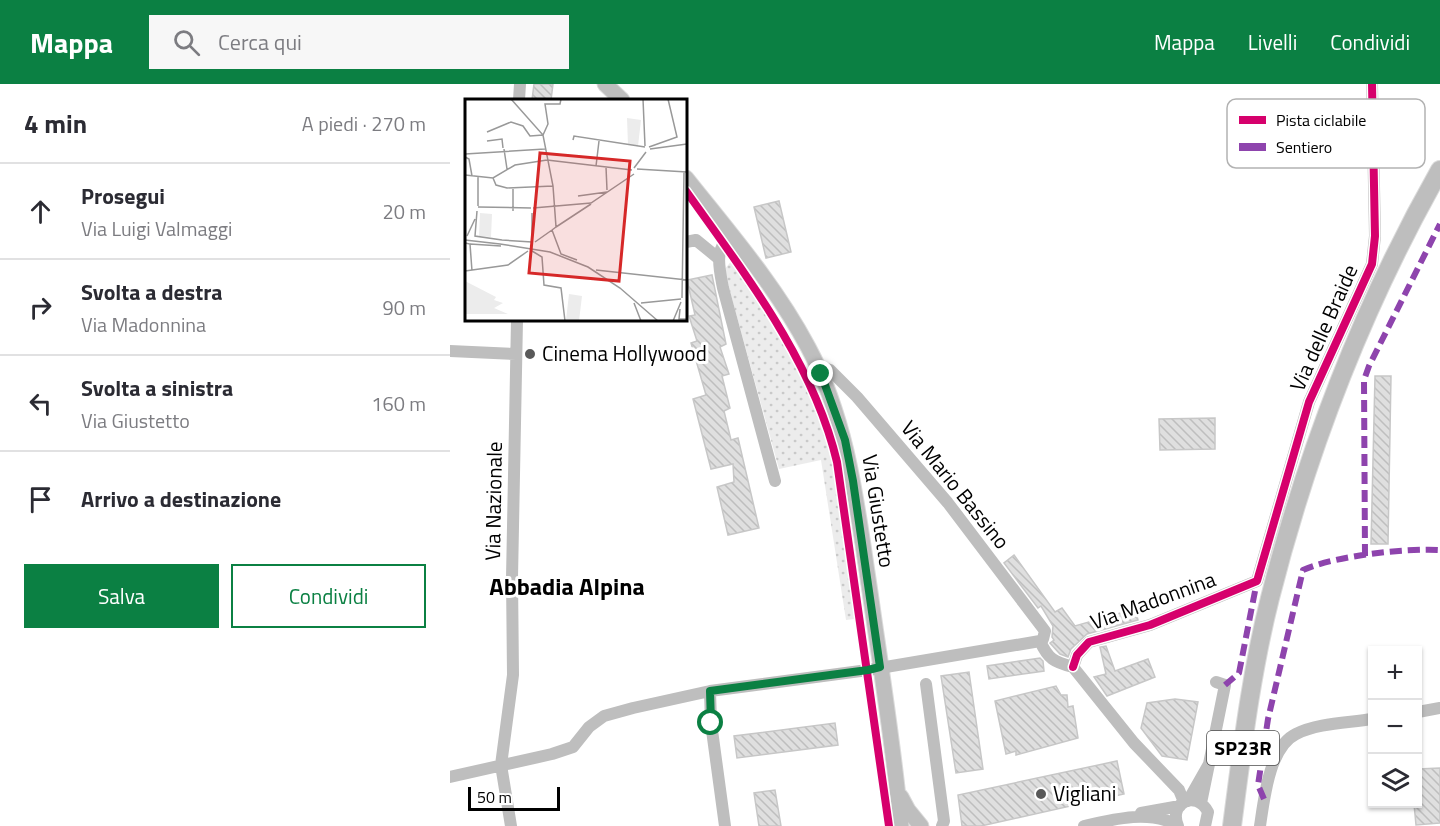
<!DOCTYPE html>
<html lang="it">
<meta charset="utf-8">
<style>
:root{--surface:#fff;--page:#f7f7f7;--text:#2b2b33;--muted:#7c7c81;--line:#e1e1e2;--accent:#0b8043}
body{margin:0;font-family:"Titillium Web",sans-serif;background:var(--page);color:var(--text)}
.controls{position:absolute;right:18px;bottom:18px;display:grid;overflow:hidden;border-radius:0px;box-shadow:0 2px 4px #0004}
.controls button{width:54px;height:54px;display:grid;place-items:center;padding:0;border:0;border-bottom:2px solid var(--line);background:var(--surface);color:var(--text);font:30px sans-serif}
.scale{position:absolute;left:18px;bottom:15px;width:92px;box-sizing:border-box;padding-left:6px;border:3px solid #000;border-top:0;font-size:16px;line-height:21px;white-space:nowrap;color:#000;-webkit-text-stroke:4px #fff;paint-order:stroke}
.stop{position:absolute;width:18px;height:18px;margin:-14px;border:4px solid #0b8043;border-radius:50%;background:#fff}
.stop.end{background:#0b8043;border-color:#fff;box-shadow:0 2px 6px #0008}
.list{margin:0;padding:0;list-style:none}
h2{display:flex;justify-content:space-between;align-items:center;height:78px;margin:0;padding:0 24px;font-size:26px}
h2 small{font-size:20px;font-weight:400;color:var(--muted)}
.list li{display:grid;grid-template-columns:39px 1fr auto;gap:18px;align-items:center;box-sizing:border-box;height:96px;padding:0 24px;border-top:2px solid var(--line)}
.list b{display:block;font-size:22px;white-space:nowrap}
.list p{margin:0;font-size:20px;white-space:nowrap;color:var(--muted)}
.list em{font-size:20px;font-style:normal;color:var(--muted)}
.actions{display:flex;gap:12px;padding:18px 24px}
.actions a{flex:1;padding:14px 0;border:2px solid var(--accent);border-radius:0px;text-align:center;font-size:21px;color:var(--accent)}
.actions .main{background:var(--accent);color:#fff}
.icon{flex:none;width:33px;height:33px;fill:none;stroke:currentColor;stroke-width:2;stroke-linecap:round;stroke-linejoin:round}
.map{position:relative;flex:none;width:990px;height:742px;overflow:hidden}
header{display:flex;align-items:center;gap:36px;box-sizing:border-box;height:84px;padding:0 30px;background:var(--accent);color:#fff}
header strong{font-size:28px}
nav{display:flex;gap:33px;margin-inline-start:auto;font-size:21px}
.search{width:420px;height:54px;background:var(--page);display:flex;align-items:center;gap:15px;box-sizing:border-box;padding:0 21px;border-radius:0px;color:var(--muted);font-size:22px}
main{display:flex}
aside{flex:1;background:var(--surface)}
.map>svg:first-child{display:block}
.grass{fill:url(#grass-dots)}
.building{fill:url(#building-back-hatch);stroke:#c7c7c7;stroke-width:1.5}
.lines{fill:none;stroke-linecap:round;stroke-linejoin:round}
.major-casing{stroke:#dbdbdb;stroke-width:17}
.highway-casing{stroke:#dbdbdb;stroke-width:20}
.minor{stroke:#bebebe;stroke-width:12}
.major{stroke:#bebebe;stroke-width:15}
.highway{stroke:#bebebe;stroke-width:18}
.quiet{stroke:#8e44ad;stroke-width:6;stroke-dasharray:12 6;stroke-linecap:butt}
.cycleway-casing{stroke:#fff;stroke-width:11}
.cycleway{stroke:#d6006c;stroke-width:8}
.route{stroke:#0b8043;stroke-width:8}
.poi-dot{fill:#595959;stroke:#fff;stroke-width:2}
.labels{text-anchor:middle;stroke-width:6;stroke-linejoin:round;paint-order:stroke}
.shield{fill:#fff;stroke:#4c4c4c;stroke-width:1.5}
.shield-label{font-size:20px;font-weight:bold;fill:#000}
.street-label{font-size:21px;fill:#000;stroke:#fff}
.poi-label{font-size:21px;fill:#000;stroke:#fff;text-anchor:start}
.quarter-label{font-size:24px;font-weight:bold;fill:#000;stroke:#fff}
.inset-road{fill:none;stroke:#999;stroke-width:1.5}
.view{fill:#d62828;fill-opacity:0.15;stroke:#d62828;stroke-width:3}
.inset-edge{fill:none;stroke:#000;stroke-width:3}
.key{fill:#fff;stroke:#b2b2b2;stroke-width:1.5}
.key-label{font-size:16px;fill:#000}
</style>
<header>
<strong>Mappa</strong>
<div class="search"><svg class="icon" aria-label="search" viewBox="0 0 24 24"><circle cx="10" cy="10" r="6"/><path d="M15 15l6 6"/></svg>Cerca qui</div>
<nav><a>Mappa</a><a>Livelli</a><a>Condividi</a></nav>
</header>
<main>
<aside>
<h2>4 min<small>A piedi · 270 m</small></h2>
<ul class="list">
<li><svg class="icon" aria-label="ahead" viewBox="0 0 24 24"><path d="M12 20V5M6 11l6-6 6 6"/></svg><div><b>Prosegui</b><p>Via Luigi Valmaggi</p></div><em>20 m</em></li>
<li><svg class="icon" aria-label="right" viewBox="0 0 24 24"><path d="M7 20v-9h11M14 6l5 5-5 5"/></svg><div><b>Svolta a destra</b><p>Via Madonnina</p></div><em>90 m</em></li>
<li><svg class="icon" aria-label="left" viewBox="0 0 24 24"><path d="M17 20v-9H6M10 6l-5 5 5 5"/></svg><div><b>Svolta a sinistra</b><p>Via Giustetto</p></div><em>160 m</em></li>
<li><svg class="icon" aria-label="arrive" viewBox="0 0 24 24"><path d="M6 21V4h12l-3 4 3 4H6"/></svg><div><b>Arrivo a destinazione</b></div></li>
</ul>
<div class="actions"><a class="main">Salva</a><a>Condividi</a></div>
</aside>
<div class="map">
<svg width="990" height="742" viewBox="0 0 990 742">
<defs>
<pattern id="grass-dots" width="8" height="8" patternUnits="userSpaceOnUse" patternTransform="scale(1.5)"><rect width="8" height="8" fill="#ececec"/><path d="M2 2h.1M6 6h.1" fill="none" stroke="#c9c9c9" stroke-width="1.8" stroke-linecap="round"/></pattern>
<pattern id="building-back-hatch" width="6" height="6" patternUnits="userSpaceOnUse" patternTransform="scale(1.5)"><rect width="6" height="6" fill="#dfdfdf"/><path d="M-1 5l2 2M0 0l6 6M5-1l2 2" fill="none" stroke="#bebebe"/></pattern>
</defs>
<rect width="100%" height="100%" fill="#fff"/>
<path class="grass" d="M283,175L325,228L387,360L413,534L396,536L371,376L329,385L274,186Z"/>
<path class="building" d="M84,0H103L101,16H82Z
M329,117L341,168L316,174L304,123Z
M262,191L276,260L270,263L279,290L272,292L280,324L274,327L281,356L288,354L309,444L278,451L267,403L284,398L283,380L261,385L243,315L256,311L241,259L247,257L239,232L245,231L237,196Z
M925,292H941L938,460H921Z
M765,334V365L710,366L709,335Z
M564,471L605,528L612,524L625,542L685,525L688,536L637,550L621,565L618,573L610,570L600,559L604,556L602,553L603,542L591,522L588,524L554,479Z
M656,562L665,587L698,575L705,593L657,612L644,593L656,590L650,563Z
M590,574L593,577L594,587L539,595L537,582Z
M519,588L533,685L506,689L491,592Z
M606,602L611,611H617L618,623L623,622L628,654L566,671V667L556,670L545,617Z
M725,615L748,618L737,676L712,672L691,644L697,619Z
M385,639L388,661L287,674L284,652Z
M667,677L674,710L531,742H512L508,711Z
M990,684V739L966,741L964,720H968V685Z
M325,706L331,742H309L304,709Z"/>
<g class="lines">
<defs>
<path id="major" d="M155,0L172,16
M236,94C279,148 325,201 358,263C399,339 407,424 420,508C431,586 444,664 451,742
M451,713L458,726L471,742"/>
<path id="highway" d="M782,742C792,666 801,589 820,514C858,364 914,220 990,86"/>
</defs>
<use href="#major" class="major-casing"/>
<use href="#highway" class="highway-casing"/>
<path class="minor" d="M69,16L70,0
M281,150C264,166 269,183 273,204L325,397
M236,158L246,156L268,174
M0,267L66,270
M367,282L380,286L407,313L498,419L595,547L593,555L590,557
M623,583L627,571L639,558L700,541L807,497L859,318L922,180L925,152L922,0
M623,583L684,659L729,706L734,718
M476,600L494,737L492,742
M260,607L261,639L275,742
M968,628L990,624
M759,680L775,601L766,598
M0,693L102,670L123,663L139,643L154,632L183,624L260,607L418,586L590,557C598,575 604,578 623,583
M738,717L759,680L751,719
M691,729L730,722
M61,742L51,681L63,591L62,494L67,236
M634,742C664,735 699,726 727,741
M728,742C718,719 746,705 758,728L755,742
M810,742C814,716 819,663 846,650C868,639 898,639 922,635"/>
<use href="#major" class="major"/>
<use href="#highway" class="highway"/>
<path class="quiet" d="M915,472L914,296L919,282L990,140
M775,601L789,589L807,497
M814,715L808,701L818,635L853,486C884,472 955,464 990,466"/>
<defs>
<path id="cycleway" d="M236,107C295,190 363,277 387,378L439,742
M623,583L627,571L639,558L700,541L807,497L859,318L922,180L925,152L922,0"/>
</defs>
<use href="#cycleway" class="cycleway-casing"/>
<use href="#cycleway" class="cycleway"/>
</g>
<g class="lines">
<path class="route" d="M261,639L260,607L418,586L430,583L403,397L395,356L371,290"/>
</g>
<g class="poi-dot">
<circle cx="80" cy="270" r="6"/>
<circle cx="591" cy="710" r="6"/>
</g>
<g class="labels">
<rect class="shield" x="757" y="647" width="72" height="34" rx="4.5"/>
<g class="shield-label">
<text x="793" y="671">SP23R</text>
</g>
<g class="street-label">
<text transform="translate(874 244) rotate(-66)" y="7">Via delle Braide</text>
<text transform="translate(505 401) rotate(51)" y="7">Via Mario Bassino</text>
<text transform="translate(44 417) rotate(-89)" y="7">Via Nazionale</text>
<text transform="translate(428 427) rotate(81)" y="7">Via Giustetto</text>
<text transform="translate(703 517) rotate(-20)" y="7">Via Madonnina</text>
</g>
<g class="poi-label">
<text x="92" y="277">Cinema Hollywood</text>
<text x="603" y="717">Vigliani</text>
</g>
<g class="quarter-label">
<text x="117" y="511">Abbadia Alpina</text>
</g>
</g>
<g transform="translate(15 15)">
<rect width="222" height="222" fill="#fff"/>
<path d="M0,182L31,198L29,201L38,204L29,209L43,215H0Z" fill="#ececec"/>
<path d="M162,19L176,21L173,47L163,46Z" fill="#ececec"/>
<path d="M15,114L27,115L26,138L14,137ZM104,195L117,197L114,222L101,221Z" fill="#ececec"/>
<path class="inset-road" d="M46,0L78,36L88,87L91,128L87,131M178,0L180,47M22,33L46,23L58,27L65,37L78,36L83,25L80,5H95L96,0M108,41L109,37L180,48M22,42L37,40L38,49M184,48L212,38L203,0M39,50L42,70M185,50L222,45M0,55L80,50M0,58L4,60L7,77M131,67L134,42M141,68L142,91M169,69L181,53M172,70L222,73M0,76L28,79L50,66L82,61L167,71M13,77V107M28,79L31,86L42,89L88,87M48,90V112M113,97L142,93M13,108L66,109M68,109L126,104L169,75M12,112L10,137L37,141M67,114V142M91,128L126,105M87,131L96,155L112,161M2,137L10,120M0,141L35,145M37,141L67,143M70,143L87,131M0,144L5,145L7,172M5,145L36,147M35,145L85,153L123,168L155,189L193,222M67,152L77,158L79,186L96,189L100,222M131,171L222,181M0,172L43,166L63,152M217,199L219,73M169,204L176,222M176,204L216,200M215,210L214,220H222M208,222L216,203"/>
<path class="view" d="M75,54L165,62L154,182L64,174Z"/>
<rect width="222" height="222" class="inset-edge"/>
</g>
<rect x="777" y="15" width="198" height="69" rx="9" class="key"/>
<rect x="789" y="32" width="27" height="8" fill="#d6006c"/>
<rect x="789" y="59" width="27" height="8" fill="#8e44ad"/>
<g class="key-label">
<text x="826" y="42">Pista ciclabile</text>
<text x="826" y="69">Sentiero</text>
</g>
</svg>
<div class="controls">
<button>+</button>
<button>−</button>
<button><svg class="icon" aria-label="layers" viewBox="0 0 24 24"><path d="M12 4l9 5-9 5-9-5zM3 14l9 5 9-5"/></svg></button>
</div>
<div class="scale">50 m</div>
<div class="stop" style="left:261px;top:639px"></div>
<div class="stop end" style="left:371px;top:290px"></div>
</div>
</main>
